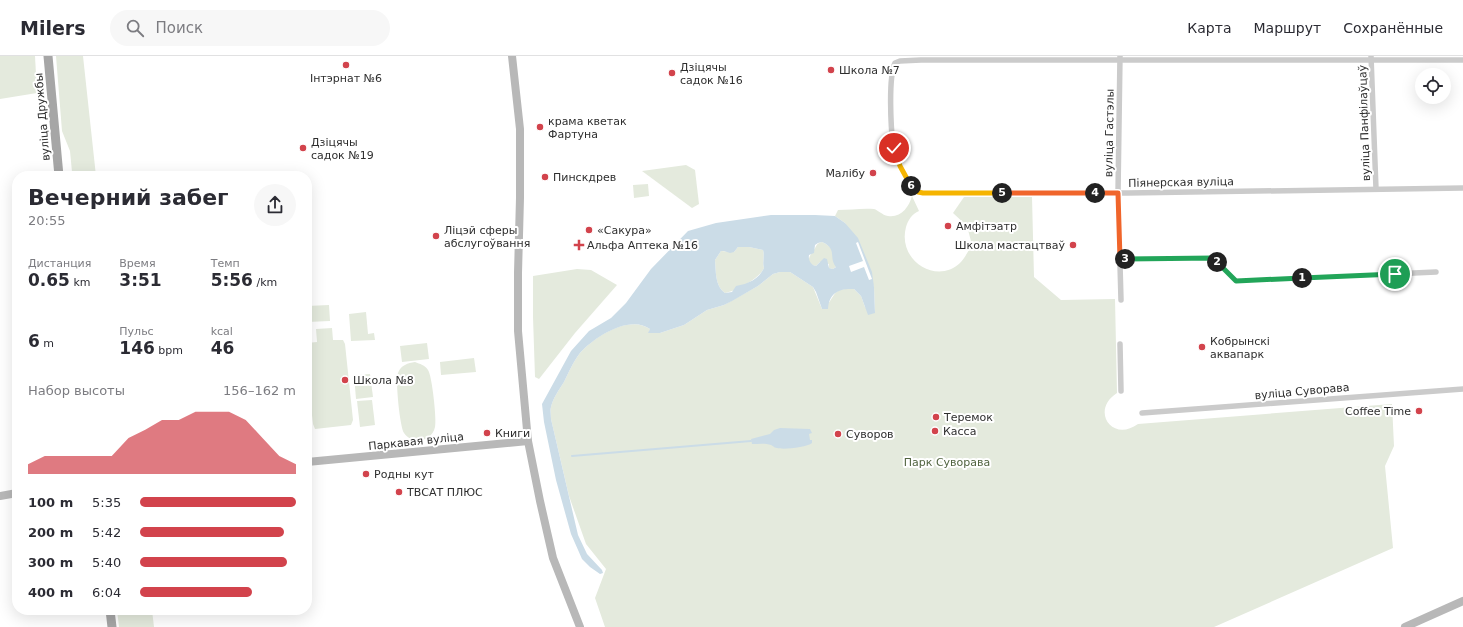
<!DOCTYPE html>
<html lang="ru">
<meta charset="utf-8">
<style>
body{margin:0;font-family:"DejaVu Sans",sans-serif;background:#f7f7f7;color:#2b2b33;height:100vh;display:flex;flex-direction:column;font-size:15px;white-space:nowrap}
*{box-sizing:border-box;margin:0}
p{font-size:13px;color:#7c7c81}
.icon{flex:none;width:22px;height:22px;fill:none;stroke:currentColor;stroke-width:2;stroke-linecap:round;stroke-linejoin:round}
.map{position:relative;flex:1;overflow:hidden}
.drawer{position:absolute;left:12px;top:115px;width:300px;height:444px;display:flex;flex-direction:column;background:#fff;border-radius:16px;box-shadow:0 4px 16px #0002}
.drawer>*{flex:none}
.buttons{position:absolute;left:1415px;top:12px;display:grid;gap:8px}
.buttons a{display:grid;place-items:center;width:36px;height:36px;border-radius:50%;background:#fff;box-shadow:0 4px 16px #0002;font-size:20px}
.pin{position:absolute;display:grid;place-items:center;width:34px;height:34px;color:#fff;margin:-17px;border:2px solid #fff;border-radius:50%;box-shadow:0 1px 4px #0007}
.km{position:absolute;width:20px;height:20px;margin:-10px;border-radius:50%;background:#222;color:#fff;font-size:11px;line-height:20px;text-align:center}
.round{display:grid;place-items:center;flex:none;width:42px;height:42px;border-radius:21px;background:#f7f7f7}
.summary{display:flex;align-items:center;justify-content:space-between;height:68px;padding:0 16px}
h1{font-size:22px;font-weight:700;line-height:30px}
.stats{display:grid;grid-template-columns:repeat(3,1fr);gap:6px;height:68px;padding:4px 16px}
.stats div{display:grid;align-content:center}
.stats b{font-size:17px;font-weight:700}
.stats small{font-size:11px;font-weight:400}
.stats p{font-size:11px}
.chart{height:112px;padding:8px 16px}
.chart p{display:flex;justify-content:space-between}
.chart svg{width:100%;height:72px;margin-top:4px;fill:#d2434c;opacity:.7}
ul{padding:0 16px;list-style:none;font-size:13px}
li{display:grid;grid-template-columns:64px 48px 1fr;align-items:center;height:30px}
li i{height:10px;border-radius:5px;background:#d2434c}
header{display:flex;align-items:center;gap:24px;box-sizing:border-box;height:56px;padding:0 20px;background:#fff;border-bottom:1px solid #e1e1e2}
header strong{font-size:19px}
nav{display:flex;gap:22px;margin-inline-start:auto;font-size:14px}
.search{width:280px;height:36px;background:#f7f7f7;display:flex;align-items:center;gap:10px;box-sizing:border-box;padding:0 14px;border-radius:22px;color:#7c7c81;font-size:15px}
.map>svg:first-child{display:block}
.green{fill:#e4eadd}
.water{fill:#cbdce7;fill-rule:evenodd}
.pier{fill:#fff}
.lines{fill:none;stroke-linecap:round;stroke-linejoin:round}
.stream{stroke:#cbdce7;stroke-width:2}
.street{stroke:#cbcbcb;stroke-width:5.5}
.secondary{stroke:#b8b8b8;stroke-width:8}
.primary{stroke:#a6a6a6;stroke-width:9}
.split-1-casing{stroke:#fff;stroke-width:8}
.split-2-casing{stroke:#fff;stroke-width:8}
.split-3-casing{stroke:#fff;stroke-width:8}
.split-4-casing{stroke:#fff;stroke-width:8}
.split-5-casing{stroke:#fff;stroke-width:8}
.split-6-casing{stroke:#fff;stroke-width:8}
.split-7-casing{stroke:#fff;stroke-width:8}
.split-1{stroke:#22a559;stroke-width:5}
.split-2{stroke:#22a559;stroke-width:5}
.split-3{stroke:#22a559;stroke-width:5}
.split-4{stroke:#f0652b;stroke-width:5}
.split-5{stroke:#f0652b;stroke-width:5}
.split-6{stroke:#f5b400;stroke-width:5}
.split-7{stroke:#f5b400;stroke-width:5}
.poi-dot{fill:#d2434c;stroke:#fff;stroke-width:1.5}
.labels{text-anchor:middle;stroke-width:4;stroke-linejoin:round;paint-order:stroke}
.poi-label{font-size:11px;fill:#2e2e2e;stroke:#fff;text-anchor:start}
.street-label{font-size:11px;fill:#2e2e2e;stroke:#fff}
.park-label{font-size:11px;fill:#516440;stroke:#fff}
</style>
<header>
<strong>Milers</strong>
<div class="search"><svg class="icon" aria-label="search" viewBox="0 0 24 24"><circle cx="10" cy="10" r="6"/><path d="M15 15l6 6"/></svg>Поиск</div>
<nav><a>Карта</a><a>Маршрут</a><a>Сохранённые</a></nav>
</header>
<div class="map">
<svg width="1463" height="571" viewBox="0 0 1463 571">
<rect width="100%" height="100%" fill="#fff"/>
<!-- green -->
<g class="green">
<polygon points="0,0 35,0 37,37 0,43"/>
<polygon points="56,0 83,0 96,120 71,120 72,116 70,95 62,75"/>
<polygon points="686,109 695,114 699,148 692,152 642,115"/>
<polygon points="648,128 649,140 634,142 633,129"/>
<path d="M 912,140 L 919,155 C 912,158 908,164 906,171 C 897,205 937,229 960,207 C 965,202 968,195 972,189 L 967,170 L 953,157 L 964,141 L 1032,141 L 1034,221 L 1061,244 L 1115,243 L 1117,337 C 1090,354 1112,387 1138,368 L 1392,348 L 1394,390 L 1385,410 L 1393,492 L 1214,571 L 605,571 L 595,542 L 606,513 L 586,488 L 569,440 L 551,363 C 551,359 550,354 551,351 C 553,342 559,334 564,326 C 569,316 573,306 580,297 C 594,281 629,258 650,273 L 649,277 L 660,277 L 684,269 L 707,254 L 724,249 L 758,230 L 773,218 L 780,216 L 790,216 L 813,231 L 822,253 C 837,243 829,231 854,233 L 861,240 L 865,251 L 875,257 L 874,231 L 845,167 L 835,160 L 838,154 C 850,154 862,152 874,153 C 878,154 882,159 888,160 C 901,162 909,151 912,140 Z"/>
<path d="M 822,186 C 829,189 836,195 833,203 L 837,210 L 833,213 L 829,212 L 829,208 L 820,206 L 816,210 C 805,207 809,201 813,195 C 817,190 816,187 822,186 Z"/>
<path d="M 738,191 L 749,191 L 763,194 C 765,200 762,206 764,212 C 759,223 736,235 725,237 C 715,230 716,215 715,204 L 721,195 L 734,196 Z"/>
<polygon points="577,213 591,214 617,229 575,277 539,323 535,321 533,261 533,220"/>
<polygon points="329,249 330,265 307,266 307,250"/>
<polygon points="366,256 368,278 374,277 375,284 351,285 349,258"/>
<polygon points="332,272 333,284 343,284 345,288 353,364 351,369 315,373 313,368 307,314 307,287 317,286 316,273"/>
<polygon points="427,287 429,303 402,306 400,290"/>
<polygon points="474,302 476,316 441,319 440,306"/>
<path d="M 415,306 C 420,308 425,309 428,314 C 432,319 437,365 435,371 C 432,386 412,389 404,377 C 400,372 395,323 398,317 C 401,309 408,307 415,306 Z"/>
<polygon points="370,318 373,341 356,343 354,319"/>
<polygon points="372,344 375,369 360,371 357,345"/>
<polygon points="117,554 152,554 154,571 119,571"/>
</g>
<!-- water -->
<g class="water">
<path d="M 771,159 L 815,159 L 835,160 L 845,167 L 858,182 L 872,216 L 874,231 L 875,257 L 868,259 L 861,240 L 854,233 C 839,232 829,237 828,253 L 822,253 L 816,236 L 813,231 L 790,216 L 780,216 L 773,218 L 758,230 L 732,245 L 724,249 L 707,254 L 684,269 L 660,277 L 648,277 L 650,273 C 630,258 594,281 580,297 C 573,306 569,316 564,326 C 559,334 553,342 551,351 C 550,354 551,359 551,363 L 578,479 L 587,498 L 602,514 L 603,517 L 600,518 L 590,511 L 582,503 L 571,478 L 556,424 L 544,366 L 542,348 L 571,295 L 589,275 L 611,262 L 626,247 L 651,213 L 688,175 L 716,167 ZM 822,186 C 838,193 828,201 836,211 L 833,213 L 829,212 L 827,203 L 824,202 L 816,210 C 811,209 808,204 809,199 L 814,197 L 815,189 L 818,187 ZM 738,191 L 749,191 L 763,194 C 765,200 762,206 764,212 C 759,223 748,228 736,230 L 732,236 L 725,237 C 715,230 716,215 715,204 L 721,195 L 724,195 L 730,197 L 734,196 Z"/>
<path d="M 780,372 L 810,373 L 812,377 L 809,378 L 810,384 L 812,384 L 812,387 C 807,391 784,394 777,392 C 773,391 775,391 771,389 C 766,387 758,388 752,388 L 751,383 L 770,378 L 774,374 Z"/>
</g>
<!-- pier -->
<polygon class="pier" points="858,186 861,194 872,223 869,224 864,211 851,216 849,210 863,205 856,187"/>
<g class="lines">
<!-- stream -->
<polyline class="stream" points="572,400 751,385"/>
<!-- street -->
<g class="street">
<polyline points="1120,0 1118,137 1121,244"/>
<polyline points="1371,0 1376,133"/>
<path d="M 1463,4 L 921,4 L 900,5 L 895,7 C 888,22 891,72 893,90 C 895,104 909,134 923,137 L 1128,137 L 1463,132"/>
<polyline points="1120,203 1214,203 1236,225 1436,216"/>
<polyline points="1120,288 1121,335"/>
<polyline points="1142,357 1463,333"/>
</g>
<!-- secondary -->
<g class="secondary">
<polyline points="512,0 520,73 520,142 518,217 518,275 528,385 540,445 553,502 580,571"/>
<polyline points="307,406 528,385"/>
<polyline points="0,440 17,437"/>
<polyline points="1405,571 1463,545"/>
</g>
<!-- primary -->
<g class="primary">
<polyline points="48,0 59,120"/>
<polyline points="110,554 112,571"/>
</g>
</g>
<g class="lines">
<defs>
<polyline id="split-1" points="1302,222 1395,218"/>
<polyline id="split-2" points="1217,206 1236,225 1302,222"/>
<polyline id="split-3" points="1125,203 1214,202 1217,206"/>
<polyline id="split-4" points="1095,137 1118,137 1120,203 1125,203"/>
<polyline id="split-5" points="1002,137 1095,137"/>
<polyline id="split-6" points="911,130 918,136 923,137 1002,137"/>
<polyline id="split-7" points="894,92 900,110 911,130"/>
</defs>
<!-- split-1 casing -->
<use href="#split-1" class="split-1-casing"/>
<!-- split-2 casing -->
<use href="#split-2" class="split-2-casing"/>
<!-- split-3 casing -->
<use href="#split-3" class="split-3-casing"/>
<!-- split-4 casing -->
<use href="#split-4" class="split-4-casing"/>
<!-- split-5 casing -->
<use href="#split-5" class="split-5-casing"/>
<!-- split-6 casing -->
<use href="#split-6" class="split-6-casing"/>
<!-- split-7 casing -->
<use href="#split-7" class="split-7-casing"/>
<!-- split-1 -->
<use href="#split-1" class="split-1"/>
<!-- split-2 -->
<use href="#split-2" class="split-2"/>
<!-- split-3 -->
<use href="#split-3" class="split-3"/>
<!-- split-4 -->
<use href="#split-4" class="split-4"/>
<!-- split-5 -->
<use href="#split-5" class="split-5"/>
<!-- split-6 -->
<use href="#split-6" class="split-6"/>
<!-- split-7 -->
<use href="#split-7" class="split-7"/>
</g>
<!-- markers -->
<g class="poi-dot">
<circle cx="346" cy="9" r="4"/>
<circle cx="831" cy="14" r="4"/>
<circle cx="672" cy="17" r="4"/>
<circle cx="540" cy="71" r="4"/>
<circle cx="303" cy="92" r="4"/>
<circle cx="873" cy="117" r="4"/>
<circle cx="545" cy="121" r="4"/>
<circle cx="948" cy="170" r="4"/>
<circle cx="589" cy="174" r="4"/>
<circle cx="436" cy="180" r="4"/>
<path d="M577 183h4v4h4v4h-4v4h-4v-4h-4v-4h4z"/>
<circle cx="1073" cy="189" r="4"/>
<circle cx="1202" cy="291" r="4"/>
<circle cx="345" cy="324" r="4"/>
<circle cx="1419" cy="355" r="4"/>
<circle cx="936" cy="361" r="4"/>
<circle cx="935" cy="375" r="4"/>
<circle cx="487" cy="377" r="4"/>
<circle cx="838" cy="378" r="4"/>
<circle cx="366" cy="418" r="4"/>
<circle cx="399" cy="436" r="4"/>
</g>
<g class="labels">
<!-- poi labels -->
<g class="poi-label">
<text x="680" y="15">Дзіцячы<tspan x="680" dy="13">садок №16</tspan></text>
<text x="839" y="18">Школа №7</text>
<text x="346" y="26" text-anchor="middle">Інтэрнат №6</text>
<text x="548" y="69">крама кветак<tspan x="548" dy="13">Фартуна</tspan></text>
<text x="311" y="90">Дзіцячы<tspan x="311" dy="13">садок №19</tspan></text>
<text x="865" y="121" text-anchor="end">Малібу</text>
<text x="553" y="125">Пинскдрев</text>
<text x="956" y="174">Амфітэатр</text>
<text x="444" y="178">Ліцэй сферы<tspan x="444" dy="13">абслугоўвання</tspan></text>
<text x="597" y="178">«Сакура»</text>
<text x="587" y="193">Альфа Аптека №16</text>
<text x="1065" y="193" text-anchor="end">Школа мастацтваў</text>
<text x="1210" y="289">Кобрынскі<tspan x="1210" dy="13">аквапарк</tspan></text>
<text x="353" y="328">Школа №8</text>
<text x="1411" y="359" text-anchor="end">Coffee Time</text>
<text x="944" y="365">Теремок</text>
<text x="943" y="379">Касса</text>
<text x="495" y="381">Книги</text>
<text x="846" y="382">Суворов</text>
<text x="374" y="422">Родны кут</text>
<text x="407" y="440">ТВСАТ ПЛЮС</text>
</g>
<!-- street labels -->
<g class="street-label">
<text transform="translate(42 61) rotate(-95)" y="4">вуліца Дружбы</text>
<text transform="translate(1364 67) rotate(-92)" y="4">вуліца Панфілаўцаў</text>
<text transform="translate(1109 77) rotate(-89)" y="4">вуліца Гастэлы</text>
<text transform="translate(1181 126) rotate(-1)" y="4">Піянерская вуліца</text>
<text transform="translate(1302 335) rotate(-5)" y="4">вуліца Суворава</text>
<text transform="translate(416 385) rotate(-6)" y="4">Паркавая вуліца</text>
</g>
<!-- park labels -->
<g class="park-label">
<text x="947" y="410">Парк Суворава</text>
</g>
</g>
</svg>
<div class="buttons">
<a><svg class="icon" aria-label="locate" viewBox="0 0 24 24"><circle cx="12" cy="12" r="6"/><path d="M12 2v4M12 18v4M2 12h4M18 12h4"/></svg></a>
</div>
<div class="pin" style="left:1395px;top:218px;background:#1e9e55"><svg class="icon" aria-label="arrive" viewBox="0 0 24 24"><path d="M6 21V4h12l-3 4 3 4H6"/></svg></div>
<div class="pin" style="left:894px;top:92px;background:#d93025"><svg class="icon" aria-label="check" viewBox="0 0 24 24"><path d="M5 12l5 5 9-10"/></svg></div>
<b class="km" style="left:1302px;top:222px">1</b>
<b class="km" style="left:1217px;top:206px">2</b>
<b class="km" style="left:1125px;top:203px">3</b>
<b class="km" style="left:1095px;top:137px">4</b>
<b class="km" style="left:1002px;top:137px">5</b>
<b class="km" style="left:911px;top:130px">6</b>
<section class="drawer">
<div class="summary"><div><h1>Вечерний забег</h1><p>20:55</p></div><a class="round"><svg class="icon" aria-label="share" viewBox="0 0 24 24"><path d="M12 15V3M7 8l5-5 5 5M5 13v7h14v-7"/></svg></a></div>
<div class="stats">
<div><p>Дистанция</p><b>0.65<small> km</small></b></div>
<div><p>Время</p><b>3:51</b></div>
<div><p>Темп</p><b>5:56<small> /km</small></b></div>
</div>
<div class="stats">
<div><b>6<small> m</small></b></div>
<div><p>Пульс</p><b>146<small> bpm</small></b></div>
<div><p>kcal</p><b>46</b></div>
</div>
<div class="chart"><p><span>Набор высоты</span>156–162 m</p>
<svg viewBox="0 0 160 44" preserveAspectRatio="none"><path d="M0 44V38L10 33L20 33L30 33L40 33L50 33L60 22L70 17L80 11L90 11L100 6L110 6L120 6L130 11L140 22L150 33L160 38V44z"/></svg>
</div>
<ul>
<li><b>100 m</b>5:35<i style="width:100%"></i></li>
<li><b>200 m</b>5:42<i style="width:92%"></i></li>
<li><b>300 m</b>5:40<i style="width:94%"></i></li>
<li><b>400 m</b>6:04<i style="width:72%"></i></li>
</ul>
</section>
</div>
